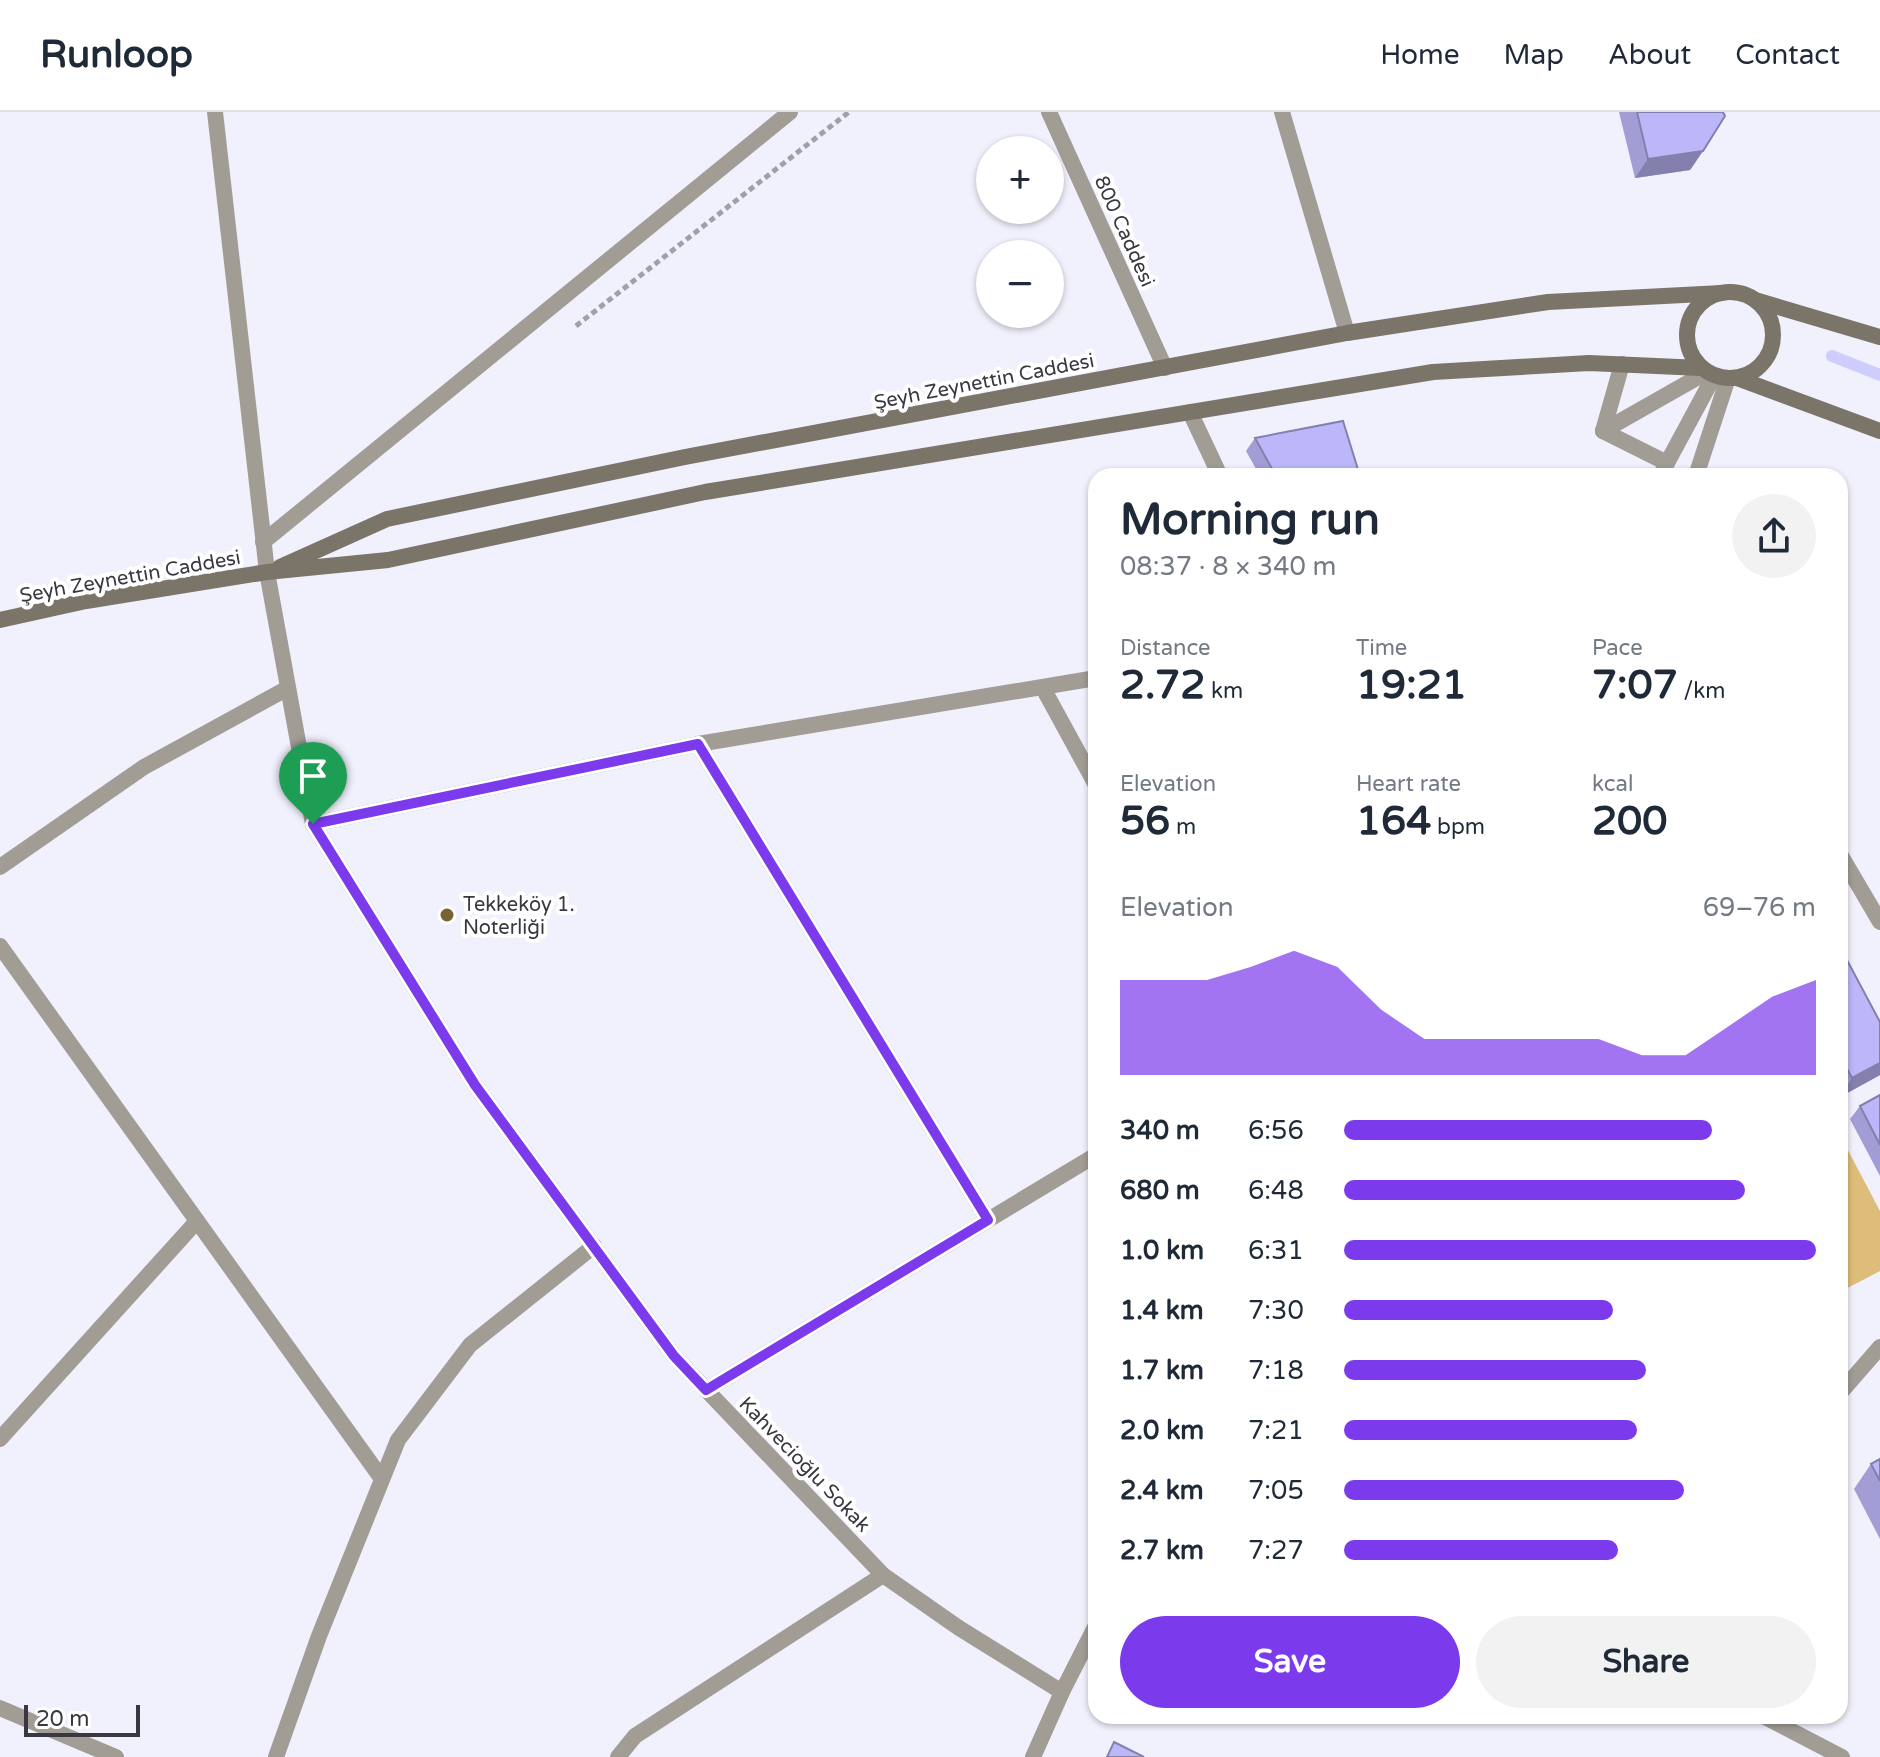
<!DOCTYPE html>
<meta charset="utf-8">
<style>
body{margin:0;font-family:"Varela Round",sans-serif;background:#f2f2f3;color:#1f2937;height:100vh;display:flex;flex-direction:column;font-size:30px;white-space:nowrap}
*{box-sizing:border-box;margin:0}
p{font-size:26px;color:#747a83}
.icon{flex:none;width:44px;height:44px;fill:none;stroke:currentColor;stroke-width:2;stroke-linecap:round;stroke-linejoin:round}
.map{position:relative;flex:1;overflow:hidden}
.side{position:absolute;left:1088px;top:356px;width:760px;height:1256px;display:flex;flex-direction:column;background:#fff;border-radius:24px;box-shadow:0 2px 6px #0004}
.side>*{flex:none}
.tools{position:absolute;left:976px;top:24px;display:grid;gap:16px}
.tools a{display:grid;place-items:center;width:88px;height:88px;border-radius:50%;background:#fff;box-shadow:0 2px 6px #0004;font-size:40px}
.scale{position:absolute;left:24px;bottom:20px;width:116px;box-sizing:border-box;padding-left:8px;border:4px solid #393840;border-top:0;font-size:22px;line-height:28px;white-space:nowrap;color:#393840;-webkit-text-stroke:6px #fff;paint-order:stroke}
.pin{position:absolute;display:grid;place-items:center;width:68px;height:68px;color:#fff;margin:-82px -34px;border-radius:50% 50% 50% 0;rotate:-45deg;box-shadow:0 0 8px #0007}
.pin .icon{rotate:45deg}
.round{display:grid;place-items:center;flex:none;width:84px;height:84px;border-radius:42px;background:#f2f2f3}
.headline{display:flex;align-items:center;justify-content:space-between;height:136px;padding:0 32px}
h1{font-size:44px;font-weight:800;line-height:60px}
.metrics{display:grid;grid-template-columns:repeat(3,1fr);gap:12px;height:136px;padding:8px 32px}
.metrics div{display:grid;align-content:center}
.metrics b{font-size:40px;font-weight:800}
.metrics small{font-size:22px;font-weight:400}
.metrics p{font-size:22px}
.chart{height:224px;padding:16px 32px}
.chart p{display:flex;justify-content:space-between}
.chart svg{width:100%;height:144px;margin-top:8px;fill:#7c3aed;opacity:.7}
.primary-button{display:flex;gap:16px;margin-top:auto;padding:16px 32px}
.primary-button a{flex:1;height:92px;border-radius:48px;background:#7c3aed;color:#fff;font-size:32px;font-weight:800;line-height:92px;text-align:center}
.primary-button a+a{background:#f2f2f3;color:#1f2937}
ul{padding:0 32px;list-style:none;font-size:26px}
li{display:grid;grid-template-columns:128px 96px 1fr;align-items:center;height:60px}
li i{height:20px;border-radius:10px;background:#7c3aed}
header{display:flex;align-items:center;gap:48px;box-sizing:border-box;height:112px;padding:0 40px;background:#fff;border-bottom:2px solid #e0e1e3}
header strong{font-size:38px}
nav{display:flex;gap:44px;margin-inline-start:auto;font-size:28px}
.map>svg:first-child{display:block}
.green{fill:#debd7a}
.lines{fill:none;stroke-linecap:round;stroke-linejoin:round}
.stream{stroke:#cfccfe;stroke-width:12}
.path{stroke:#a0a0aa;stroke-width:5;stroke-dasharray:6 4;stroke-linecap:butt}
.service{stroke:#a19d95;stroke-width:16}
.minor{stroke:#a19d95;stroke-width:16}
.secondary{stroke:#7a7469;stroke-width:16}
.wall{fill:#a29dd5}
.shaded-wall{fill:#8480ae}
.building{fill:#bcb7f8;stroke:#8480ae;stroke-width:2}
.route-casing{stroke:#fff;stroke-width:16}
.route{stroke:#7c3aed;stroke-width:10}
.poi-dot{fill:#796232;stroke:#fff;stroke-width:3}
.labels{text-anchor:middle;stroke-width:8;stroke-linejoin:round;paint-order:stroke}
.street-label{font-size:20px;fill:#393840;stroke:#fff}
.poi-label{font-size:20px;fill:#393840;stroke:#fff;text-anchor:start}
</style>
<header>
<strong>Runloop</strong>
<nav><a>Home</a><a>Map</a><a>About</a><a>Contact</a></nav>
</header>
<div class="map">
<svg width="1880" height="1645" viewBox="0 0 1880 1645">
<rect width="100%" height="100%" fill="#f1f1fd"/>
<!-- green -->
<polygon class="green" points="1840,1023 1880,1099 1880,1159 1840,1180"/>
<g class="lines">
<!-- stream -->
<polyline class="stream" points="1832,244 1880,263"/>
<!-- path -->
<polyline class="path" points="576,214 849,0"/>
<!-- service -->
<g class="service">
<polyline points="1603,319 1707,260"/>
<polyline points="1603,319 1667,351"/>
<polyline points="1603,319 1622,252"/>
</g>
<!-- minor -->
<g class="minor">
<polyline points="215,0 267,460 313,712 475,973 674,1244 883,1463 959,1516 1062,1580"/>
<polyline points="1049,0 1165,256"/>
<polyline points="1282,0 1347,221"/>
<polyline points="1190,300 1220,364"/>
<polyline points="1660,364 1714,264"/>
<polyline points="1696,364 1728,266"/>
<polyline points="263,430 790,0"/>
<polyline points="1043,576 1096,673"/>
<polyline points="698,632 988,1108"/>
<polyline points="313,712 698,632 1096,566"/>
<polyline points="1840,742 1880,810"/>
<polyline points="0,755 144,655 288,576"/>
<polyline points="0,834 382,1367"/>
<polyline points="706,1278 1096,1043"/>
<polyline points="1840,1281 1880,1235"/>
<polyline points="0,1327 197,1109"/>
<polyline points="0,1596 116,1645"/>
<polyline points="1763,1604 1842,1645"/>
<polyline points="276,1645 319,1524 398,1328 470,1233 594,1134"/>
<polyline points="618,1645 635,1624 883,1463"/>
<polyline points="1033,1645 1062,1580 1096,1513"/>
</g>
<!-- secondary -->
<g class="secondary">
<circle cx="1730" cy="223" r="43"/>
<polyline points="1755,188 1880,225"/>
<polyline points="1737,266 1880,319"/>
<polyline points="280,455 387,407 685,345 1347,221 1548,190 1722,181"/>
<polyline points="0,508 86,489 267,460 388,448 705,380 1433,260 1589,251 1701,256"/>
</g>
</g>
<!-- wall -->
<g class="wall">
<polygon points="1619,0 1723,0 1703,39 1690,58 1635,66"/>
<polygon points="1255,326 1360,364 1260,364 1246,339"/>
<polygon points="1840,835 1880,963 1840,985"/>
<polygon points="1880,983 1880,1064 1850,1007 1860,994"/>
<polygon points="1880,1347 1880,1427 1854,1377 1871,1352"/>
</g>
<!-- shaded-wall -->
<g class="shaded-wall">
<polygon points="1703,39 1690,58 1635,66 1648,47"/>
<polygon points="1880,951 1880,963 1840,985 1852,966"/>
</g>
<!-- building -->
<g class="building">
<polygon points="1637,0 1723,0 1725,4 1703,39 1648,47"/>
<polygon points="1343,309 1360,364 1276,364 1255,326"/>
<polygon points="1840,835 1880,910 1880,951 1852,966 1840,944"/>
<polygon points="1880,983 1880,1033 1860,994"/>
<polygon points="1880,1347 1880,1369 1871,1352"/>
<polygon points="1114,1630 1144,1645 1107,1645"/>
</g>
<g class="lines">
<defs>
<polygon id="route" points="698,632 988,1108 706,1278 674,1244 475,973 313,712"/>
</defs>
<!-- route casing -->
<use href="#route" class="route-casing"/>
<!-- route -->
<use href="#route" class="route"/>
</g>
<!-- markers -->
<circle class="poi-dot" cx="447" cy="803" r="8"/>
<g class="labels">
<!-- street labels -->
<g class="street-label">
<text transform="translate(1125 119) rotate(66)" y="7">800 Caddesi</text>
<text transform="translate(984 269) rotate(-11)" y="7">Şeyh Zeynettin Caddesi</text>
<text transform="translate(130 464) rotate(-10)" y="7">Şeyh Zeynettin Caddesi</text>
<text transform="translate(805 1352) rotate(46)" y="7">Kahvecioğlu Sokak</text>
</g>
<!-- poi labels -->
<g class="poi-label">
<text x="463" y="799">Tekkeköy 1.<tspan x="463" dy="23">Noterliği</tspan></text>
</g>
</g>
</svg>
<div class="tools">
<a>+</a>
<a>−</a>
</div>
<div class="scale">20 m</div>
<div class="pin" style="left:313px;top:712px;background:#1e9e55"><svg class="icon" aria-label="arrive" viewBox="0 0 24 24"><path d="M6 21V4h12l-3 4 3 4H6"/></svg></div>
<section class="side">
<div class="headline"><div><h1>Morning run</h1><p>08:37 · 8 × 340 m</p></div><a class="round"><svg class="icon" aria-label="share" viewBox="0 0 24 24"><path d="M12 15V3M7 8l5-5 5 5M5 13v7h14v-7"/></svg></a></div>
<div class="metrics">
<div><p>Distance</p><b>2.72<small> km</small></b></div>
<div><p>Time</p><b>19:21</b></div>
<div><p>Pace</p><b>7:07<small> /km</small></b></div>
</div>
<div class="metrics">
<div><p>Elevation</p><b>56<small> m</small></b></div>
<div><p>Heart rate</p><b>164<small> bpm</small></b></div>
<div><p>kcal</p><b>200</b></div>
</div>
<div class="chart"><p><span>Elevation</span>69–76 m</p>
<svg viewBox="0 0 160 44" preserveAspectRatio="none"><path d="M0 44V15L10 15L20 15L30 11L40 6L50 11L60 24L70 33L80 33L90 33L100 33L110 33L120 38L130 38L140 29L150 20L160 15V44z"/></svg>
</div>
<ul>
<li><b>340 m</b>6:56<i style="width:78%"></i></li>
<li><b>680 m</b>6:48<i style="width:85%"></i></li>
<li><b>1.0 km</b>6:31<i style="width:100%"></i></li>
<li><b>1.4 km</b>7:30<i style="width:57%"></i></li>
<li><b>1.7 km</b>7:18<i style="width:64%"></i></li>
<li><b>2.0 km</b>7:21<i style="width:62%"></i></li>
<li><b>2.4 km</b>7:05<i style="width:72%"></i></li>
<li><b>2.7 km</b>7:27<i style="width:58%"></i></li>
</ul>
<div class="primary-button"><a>Save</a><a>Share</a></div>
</section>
</div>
